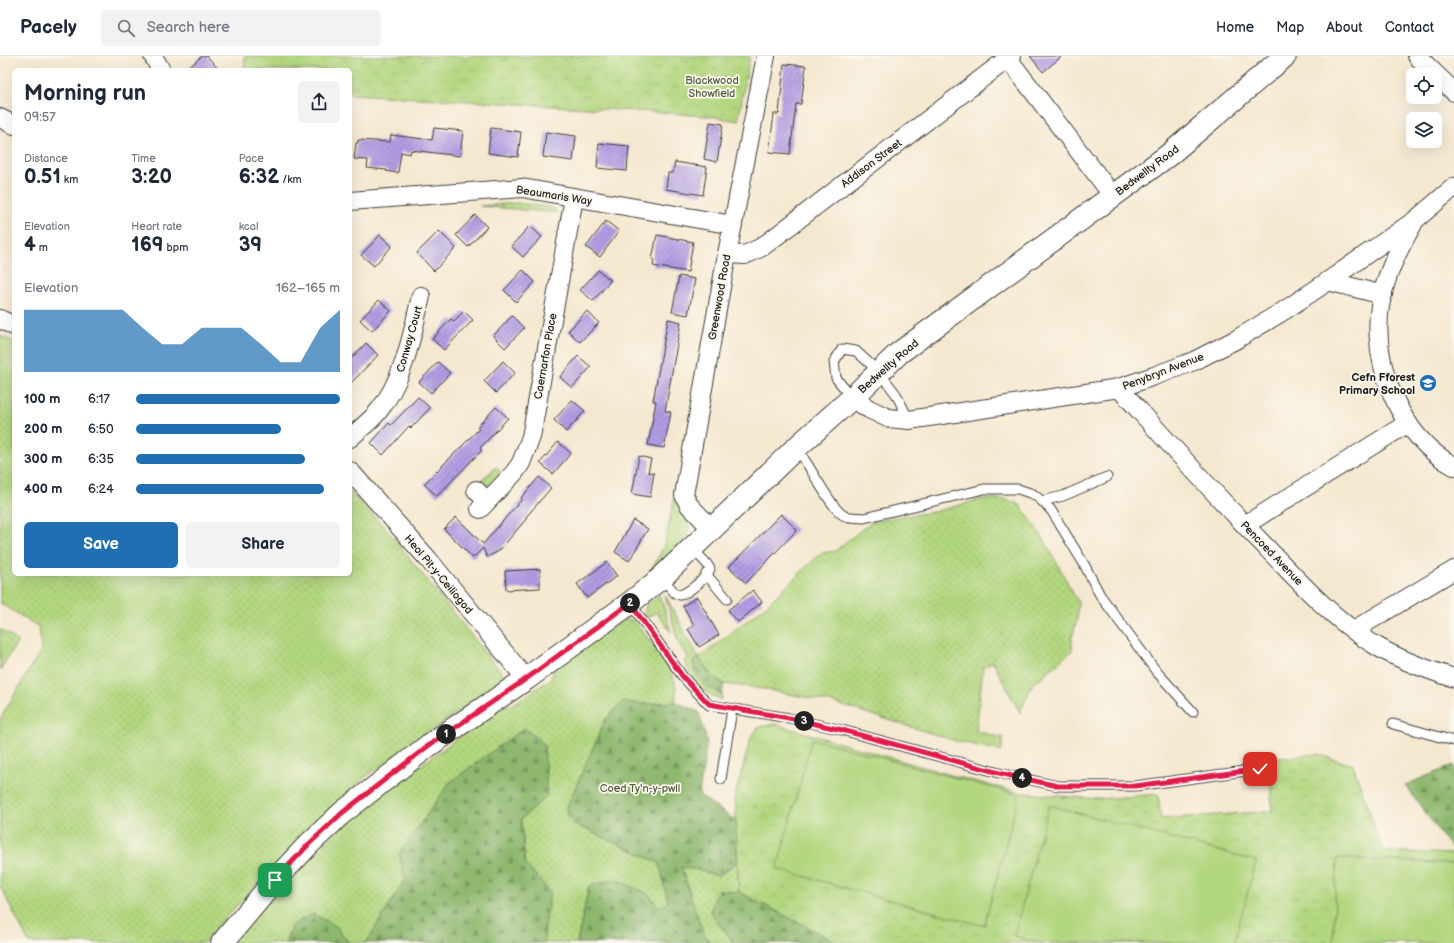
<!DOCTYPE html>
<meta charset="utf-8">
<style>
body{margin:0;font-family:"Balsamiq Sans",sans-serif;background:#f2f2f3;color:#1f2937;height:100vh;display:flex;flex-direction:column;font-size:15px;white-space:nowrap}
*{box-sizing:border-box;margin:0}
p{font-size:13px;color:#747a83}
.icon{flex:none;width:22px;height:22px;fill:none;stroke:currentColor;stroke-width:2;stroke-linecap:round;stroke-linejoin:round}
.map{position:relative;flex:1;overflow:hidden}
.panel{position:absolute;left:12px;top:12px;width:340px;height:508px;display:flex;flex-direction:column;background:#fff;border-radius:6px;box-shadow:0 4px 16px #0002}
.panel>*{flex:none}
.tools{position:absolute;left:1406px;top:12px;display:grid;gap:8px}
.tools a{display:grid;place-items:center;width:36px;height:36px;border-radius:6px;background:#fff;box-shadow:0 4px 16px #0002;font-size:20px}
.pin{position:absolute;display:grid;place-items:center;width:34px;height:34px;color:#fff;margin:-17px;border-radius:8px;box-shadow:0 2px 6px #0006}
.km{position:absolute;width:20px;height:20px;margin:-10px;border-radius:50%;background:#222;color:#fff;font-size:11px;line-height:20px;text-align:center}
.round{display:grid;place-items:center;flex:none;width:42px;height:42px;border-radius:6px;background:#f2f2f3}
.headline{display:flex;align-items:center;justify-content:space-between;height:68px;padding:0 12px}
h1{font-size:22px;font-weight:600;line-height:30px}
.metrics{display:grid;grid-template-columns:repeat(3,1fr);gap:6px;height:68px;padding:4px 12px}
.metrics div{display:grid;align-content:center}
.metrics b{font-size:20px;font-weight:600}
.metrics small{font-size:11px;font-weight:400}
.metrics p{font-size:11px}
.chart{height:112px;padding:8px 12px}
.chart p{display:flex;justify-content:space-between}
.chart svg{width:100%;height:72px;margin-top:4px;fill:#1f6fb2;opacity:.7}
.action{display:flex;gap:8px;margin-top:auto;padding:8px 12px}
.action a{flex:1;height:46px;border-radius:6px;background:#1f6fb2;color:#fff;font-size:16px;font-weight:600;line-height:46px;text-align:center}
.action a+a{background:#f2f2f3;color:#1f2937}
ul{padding:0 12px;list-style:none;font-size:13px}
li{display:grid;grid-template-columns:64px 48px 1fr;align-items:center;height:30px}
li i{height:10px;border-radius:5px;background:#1f6fb2}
header{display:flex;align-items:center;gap:24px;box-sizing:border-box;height:56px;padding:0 20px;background:#fff;border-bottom:1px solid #e0e1e3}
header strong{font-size:19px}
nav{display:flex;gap:22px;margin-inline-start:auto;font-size:14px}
.search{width:280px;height:36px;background:#f2f2f3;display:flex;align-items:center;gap:10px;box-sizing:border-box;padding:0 14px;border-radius:6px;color:#747a83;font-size:15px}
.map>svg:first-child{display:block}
.grass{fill:url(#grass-dots);stroke:#687a4e}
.forest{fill:url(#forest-firs);stroke:#556a45}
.park{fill:url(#park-crowns);stroke:#687a4e}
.pitch{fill:#b3d780;stroke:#687a4e}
.building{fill:url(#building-hatch)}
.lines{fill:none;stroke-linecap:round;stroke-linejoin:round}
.service-casing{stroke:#3d3b37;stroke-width:11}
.minor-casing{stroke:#3d3b37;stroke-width:20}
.tertiary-casing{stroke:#3d3b37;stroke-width:24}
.service{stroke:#fff;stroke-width:9}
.minor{stroke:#fff;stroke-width:18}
.tertiary{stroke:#fff;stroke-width:22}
.route-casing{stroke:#fff;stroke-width:8}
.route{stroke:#e11d48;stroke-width:5}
.labels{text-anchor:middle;stroke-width:3.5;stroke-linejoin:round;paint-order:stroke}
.park-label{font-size:11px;fill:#515d3f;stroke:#fbf7ec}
.street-label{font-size:11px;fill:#1c1c1c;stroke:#fbf7ec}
.poi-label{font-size:11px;font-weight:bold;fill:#1c1c1c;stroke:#fbf7ec;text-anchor:end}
</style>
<header>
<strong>Pacely</strong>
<div class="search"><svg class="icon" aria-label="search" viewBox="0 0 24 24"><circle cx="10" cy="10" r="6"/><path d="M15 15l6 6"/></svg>Search here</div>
<nav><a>Home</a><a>Map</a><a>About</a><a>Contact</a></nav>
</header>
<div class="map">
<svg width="1454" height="887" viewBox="0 0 1454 887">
<defs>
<pattern id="grass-dots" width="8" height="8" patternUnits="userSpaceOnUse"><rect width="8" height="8" fill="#b3d780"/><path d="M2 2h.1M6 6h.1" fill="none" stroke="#99b86e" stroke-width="1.8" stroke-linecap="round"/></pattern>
<pattern id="forest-firs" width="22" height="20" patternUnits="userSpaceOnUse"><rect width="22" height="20" fill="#8eb86e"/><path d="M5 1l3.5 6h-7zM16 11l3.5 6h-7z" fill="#73955a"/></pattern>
<pattern id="park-crowns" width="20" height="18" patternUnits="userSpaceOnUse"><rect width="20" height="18" fill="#b3d780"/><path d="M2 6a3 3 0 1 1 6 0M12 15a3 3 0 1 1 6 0" fill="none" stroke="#99b86e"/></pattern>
<pattern id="building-hatch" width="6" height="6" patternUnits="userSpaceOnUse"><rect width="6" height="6" fill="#b19de4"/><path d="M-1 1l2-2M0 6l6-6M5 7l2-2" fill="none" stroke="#8f7fb8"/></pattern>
</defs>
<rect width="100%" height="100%" fill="#fbf7ec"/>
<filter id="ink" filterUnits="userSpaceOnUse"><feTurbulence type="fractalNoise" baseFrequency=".025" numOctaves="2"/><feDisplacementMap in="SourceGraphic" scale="8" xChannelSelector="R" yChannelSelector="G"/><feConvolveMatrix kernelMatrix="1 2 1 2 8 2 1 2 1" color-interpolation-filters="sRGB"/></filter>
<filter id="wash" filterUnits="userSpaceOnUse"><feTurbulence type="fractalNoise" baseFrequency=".012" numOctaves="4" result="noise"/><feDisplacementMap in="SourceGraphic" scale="16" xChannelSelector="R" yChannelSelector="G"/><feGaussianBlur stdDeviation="0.9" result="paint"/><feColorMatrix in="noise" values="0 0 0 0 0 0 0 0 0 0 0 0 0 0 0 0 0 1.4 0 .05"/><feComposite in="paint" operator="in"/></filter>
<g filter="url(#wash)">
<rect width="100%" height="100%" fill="#f5e8d0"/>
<!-- grass -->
<g class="grass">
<polygon points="517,147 554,152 557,157 480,150"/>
<polygon points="0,280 14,286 14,518 350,518 350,436 386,473 504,620 487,636 364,722 224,863 204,887 29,887 0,830 0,663 41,594 39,571 0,547"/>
<path d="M 496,411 L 504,419 C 494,429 493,431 478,427 Z"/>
<polygon points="675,437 678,449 688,463 689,471 687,481 683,488 649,520 665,487"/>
<polygon points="982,443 1006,443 1020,449 1042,480 1078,546 1077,564 1072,581 1072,595 1032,629 1020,657 993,606 983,611 976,675 1003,682 1001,695 956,685 834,647 764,633 724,628 710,618 699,603 705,630 722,639 722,644 700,633 694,625 684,605 688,601 677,585 676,578 665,539 699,602 768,548 821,497 835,495 870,467 896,461 934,456"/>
<polygon points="659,539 664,551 671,576 656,556 648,562 645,556 646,549"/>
<path d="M 623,564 L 631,564 L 637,568 C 650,585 667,603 674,624 C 677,631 676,639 676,646 L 646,648 L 622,646 L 572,767 L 659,807 L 669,846 L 659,851 L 647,837 L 589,830 L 577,887 L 545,887 L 544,877 L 550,836 L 525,808 L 521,763 L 547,740 L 405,824 L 366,887 L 349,887 L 336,870 L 292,869 L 285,887 L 232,887 L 251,864 L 339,772 L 374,744 L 501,650 L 513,648 L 551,623 L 555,612 Z"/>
<polygon points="0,573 18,585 0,614"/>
<polygon points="737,806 739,836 718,834 710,856 734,887 710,887 702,874 681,811 698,814 718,820"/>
</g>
<!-- forest -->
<g class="forest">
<polygon points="699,602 710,618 724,628 722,639 705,630 694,615 693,605"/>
<polygon points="623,646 646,648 676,646 699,656 707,686 699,739 736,765 737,806 718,820 698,814 681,811 702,874 710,887 577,887 589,830 615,823 647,837 659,851 668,846 659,807 572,767 566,753 605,664"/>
<polygon points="524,672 544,688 547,740 521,763 525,808 550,835 544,877 545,887 366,887 405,824 399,798 450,726"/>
<polygon points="1454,709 1454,796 1405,729"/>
<polygon points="718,834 739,836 839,887 734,887 710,856"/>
<polygon points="313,858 336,870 349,887 285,887 292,869"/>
</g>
<!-- park -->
<g class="park">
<polygon points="245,0 750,0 738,65 716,61 655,56 350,38 350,14 244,14"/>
<polygon points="774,668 951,719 1021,737 1099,743 1158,738 1161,763 1272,755 1269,703 1317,698 1353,709 1383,795 1454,798 1454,887 839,887 739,836 735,740 751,681 759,671"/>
</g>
<!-- pitch -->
<g class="pitch">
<polygon points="812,683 1019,739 984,870 777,813"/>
<polygon points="1049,749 1256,805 1234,887 1041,887 1014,880"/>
<polygon points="1337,802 1454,808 1454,887 1333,887"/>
</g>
<g id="blocks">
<!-- building -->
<g class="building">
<polygon points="202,0 207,0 219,14 186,14"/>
<polygon points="1030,0 1062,0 1043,16"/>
<polygon points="784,8 806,10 801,48 796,48 790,98 769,96 774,58 779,58"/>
<polygon points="710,66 723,68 717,106 704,103"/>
<polygon points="434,72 463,75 460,100 411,94 410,98 401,96 398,117 386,115 387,114 367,112 368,104 354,103 356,87 358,87 358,84 390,86 391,79 432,84"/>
<polygon points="491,72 521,76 518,101 488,97"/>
<polygon points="546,76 576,80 573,105 543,101"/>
<polygon points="599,87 629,90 627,115 597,112"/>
<polygon points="675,106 707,111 703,139 666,133 668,117 673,117"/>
<polygon points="475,159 487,171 468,191 456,179"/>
<polygon points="606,165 619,175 600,201 586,191"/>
<polygon points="530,170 542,181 523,201 511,190"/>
<polygon points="439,175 456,192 434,215 417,197"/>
<polygon points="380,179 392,190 374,210 361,199"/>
<polygon points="657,179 693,186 688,216 653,210 654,203 652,203"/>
<polygon points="523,214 535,226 516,246 504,234"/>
<polygon points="598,214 611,224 593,245 580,234"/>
<polygon points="679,220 695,223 688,259 672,256"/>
<polygon points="379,244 391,255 372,275 360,264"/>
<polygon points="464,255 473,264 444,294 432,283 451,263 454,265"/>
<polygon points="587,255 599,267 580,286 568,275"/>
<polygon points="512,260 524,272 505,292 493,280"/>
<polygon points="668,263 681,266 665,355 671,356 664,392 648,389 656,345 653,345"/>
<polygon points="366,287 378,299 350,328 350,304"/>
<polygon points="578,300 591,311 572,332 560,321"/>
<polygon points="503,305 515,317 496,337 484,325"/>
<polygon points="438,306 450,317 431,337 419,326"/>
<polygon points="418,341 430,352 411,372 409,370 383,399 371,387 389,367 391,369"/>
<polygon points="572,344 585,355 566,376 554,364"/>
<polygon points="496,351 508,362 480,392 482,394 437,440 424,428 479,373 477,371"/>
<polygon points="558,386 571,397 553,418 540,407"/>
<polygon points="639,400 651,403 648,416 654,417 650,441 632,438"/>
<polygon points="539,421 551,432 526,461 527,462 499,495 487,501 483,492 473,502 444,473 456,461 483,488 522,443 521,442"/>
<polygon points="781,458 797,474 746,527 729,511"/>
<polygon points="633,464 648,473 629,505 615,496"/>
<polygon points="607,506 617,520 587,542 577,528"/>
<polygon points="540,513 540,532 506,534 505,515"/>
<polygon points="753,534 762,546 738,566 728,554"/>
<polygon points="697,541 719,579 699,591 688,573 694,569 683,550"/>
</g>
</g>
</g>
<g filter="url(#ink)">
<use href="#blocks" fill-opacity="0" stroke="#3d3b37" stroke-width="1"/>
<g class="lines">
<defs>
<g id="service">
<polyline points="852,342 836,322 834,306 842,293 856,295 879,316 896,338 909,364"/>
<path d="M 796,392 C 809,406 832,456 845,460 C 851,462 858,461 864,462 L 984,433 L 1018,433 L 1033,438 L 1042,445 L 1063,440 L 1107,421"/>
<polyline points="1042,445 1051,454 1084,508 1100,539 1156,615 1193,656"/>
<polyline points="706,518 727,543"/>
<path d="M 662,522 L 675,537 L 680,539 C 689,536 707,522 710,513 L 707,508 L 693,493"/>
<polyline points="630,547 683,621 709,649 789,662 842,674 1003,718 1058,730 1135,730 1260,713"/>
<polyline points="1393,668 1454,685"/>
<polyline points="721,723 732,653"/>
</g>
<g id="minor">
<polyline points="153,0 161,14"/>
<polyline points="1006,0 1113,140"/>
<polyline points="1417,0 1454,36"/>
<polyline points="0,62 14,69"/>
<polyline points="350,145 522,132 733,169"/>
<path d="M 1413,168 C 1398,194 1385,220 1380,250 C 1371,308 1400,381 1454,410"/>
<polyline points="727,198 745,199 762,191 1011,0"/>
<polyline points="1328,225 1383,239"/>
<polyline points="0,263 14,270"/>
<path d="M 1119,332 C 1167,385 1215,439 1265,490 C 1298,525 1337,567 1378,591 C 1402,605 1428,614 1454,622"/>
<polyline points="852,342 869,353 888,362 909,364 1119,332 1154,320 1194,305 1237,283 1285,254 1318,232 1414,165 1454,131"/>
<path d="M 350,382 C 359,374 369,366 377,357 C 404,325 412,279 421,240"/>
<polyline points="350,415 428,503 526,623"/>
<polyline points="476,434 487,445"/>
<polyline points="480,453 514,417 521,407 531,381 574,142"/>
<polyline points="1245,469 1408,367"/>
<polyline points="712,473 689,449 684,439 727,198 766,0"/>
<polyline points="1354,574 1454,514"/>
</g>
<polyline id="tertiary" points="222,887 275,824 309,788 342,757 428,690 526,623 630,547 661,522 796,392 852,342 899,297 1170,98 1285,0"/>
</defs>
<!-- service casing -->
<use href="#service" class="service-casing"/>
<!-- minor casing -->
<use href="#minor" class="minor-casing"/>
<!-- tertiary casing -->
<use href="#tertiary" class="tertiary-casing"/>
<!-- service -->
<use href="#service" class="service"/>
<!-- minor -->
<use href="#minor" class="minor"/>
<!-- tertiary -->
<use href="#tertiary" class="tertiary"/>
</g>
</g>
<g class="lines" filter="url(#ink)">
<defs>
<polyline id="route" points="275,824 309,788 342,757 428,690 526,623 630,547 683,621 709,648 789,662 842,674 1003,718 1058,730 1135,730 1260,713"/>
</defs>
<!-- route casing -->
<use href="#route" class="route-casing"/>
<!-- route -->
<use href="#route" class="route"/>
</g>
<!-- icons -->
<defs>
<symbol id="school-disc" viewBox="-11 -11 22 22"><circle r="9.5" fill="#1f6fb2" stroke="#fbf7ec"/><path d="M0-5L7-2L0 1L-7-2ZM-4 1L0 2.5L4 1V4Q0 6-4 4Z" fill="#fff"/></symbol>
</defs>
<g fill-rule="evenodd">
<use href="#school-disc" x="1418" y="317" width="20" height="20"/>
</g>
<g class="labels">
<!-- park labels -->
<g class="park-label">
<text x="712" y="28">Blackwood<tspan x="712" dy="13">Showfield</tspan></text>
<text x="640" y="736">Coed Ty'n-y-pwll</text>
</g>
<!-- street labels -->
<g class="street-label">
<text transform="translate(871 107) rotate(-37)" y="4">Addison Street</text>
<text transform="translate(1147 114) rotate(-37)" y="4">Bedwellty Road</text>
<text transform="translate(554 139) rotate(9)" y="4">Beaumaris Way</text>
<text transform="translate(719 241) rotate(-80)" y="4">Greenwood Road</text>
<text transform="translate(409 283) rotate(-74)" y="4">Conway Court</text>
<text transform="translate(545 300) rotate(-80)" y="4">Caernarfon Place</text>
<text transform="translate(888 310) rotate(-41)" y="4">Bedwellty Road</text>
<text transform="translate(1163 315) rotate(-21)" y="4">Penybryn Avenue</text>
<text transform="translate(1272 497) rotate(46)" y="4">Pencoed Avenue</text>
<text transform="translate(439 518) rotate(50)" y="4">Heol Pit-y-Ceiliogod</text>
</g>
<!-- poi labels -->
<g class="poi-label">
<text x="1415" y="325">Cefn Fforest<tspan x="1415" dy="13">Primary School</tspan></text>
</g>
</g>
</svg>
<div class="tools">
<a><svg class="icon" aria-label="locate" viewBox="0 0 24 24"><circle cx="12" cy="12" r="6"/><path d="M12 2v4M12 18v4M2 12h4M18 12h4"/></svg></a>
<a><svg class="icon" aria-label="layers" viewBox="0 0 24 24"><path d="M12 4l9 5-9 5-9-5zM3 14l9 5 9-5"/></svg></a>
</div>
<div class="pin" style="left:275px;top:824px;background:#1e9e55"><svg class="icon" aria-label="arrive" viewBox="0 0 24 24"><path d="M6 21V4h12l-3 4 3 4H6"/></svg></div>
<div class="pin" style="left:1260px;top:713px;background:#d93025"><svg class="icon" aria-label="check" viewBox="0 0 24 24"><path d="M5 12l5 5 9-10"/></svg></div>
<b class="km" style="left:446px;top:678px">1</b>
<b class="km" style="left:630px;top:547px">2</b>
<b class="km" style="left:804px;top:665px">3</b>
<b class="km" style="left:1022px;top:722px">4</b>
<section class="panel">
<div class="headline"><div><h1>Morning run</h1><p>09:57</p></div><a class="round"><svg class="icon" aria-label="share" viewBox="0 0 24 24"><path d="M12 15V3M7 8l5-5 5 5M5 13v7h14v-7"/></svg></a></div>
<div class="metrics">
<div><p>Distance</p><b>0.51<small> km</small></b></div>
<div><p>Time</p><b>3:20</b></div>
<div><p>Pace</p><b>6:32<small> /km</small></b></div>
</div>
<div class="metrics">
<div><p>Elevation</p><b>4<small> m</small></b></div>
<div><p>Heart rate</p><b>169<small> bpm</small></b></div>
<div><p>kcal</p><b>39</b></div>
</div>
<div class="chart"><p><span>Elevation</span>162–165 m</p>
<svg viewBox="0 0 160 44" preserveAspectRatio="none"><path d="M0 44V6L10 6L20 6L30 6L40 6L50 6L60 17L70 27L80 27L90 17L100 17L110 17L120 27L130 38L140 38L150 17L160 6V44z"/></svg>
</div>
<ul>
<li><b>100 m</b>6:17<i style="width:100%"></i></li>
<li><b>200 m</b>6:50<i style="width:71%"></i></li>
<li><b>300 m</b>6:35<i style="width:83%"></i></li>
<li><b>400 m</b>6:24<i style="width:92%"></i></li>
</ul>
<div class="action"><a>Save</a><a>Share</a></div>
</section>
</div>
